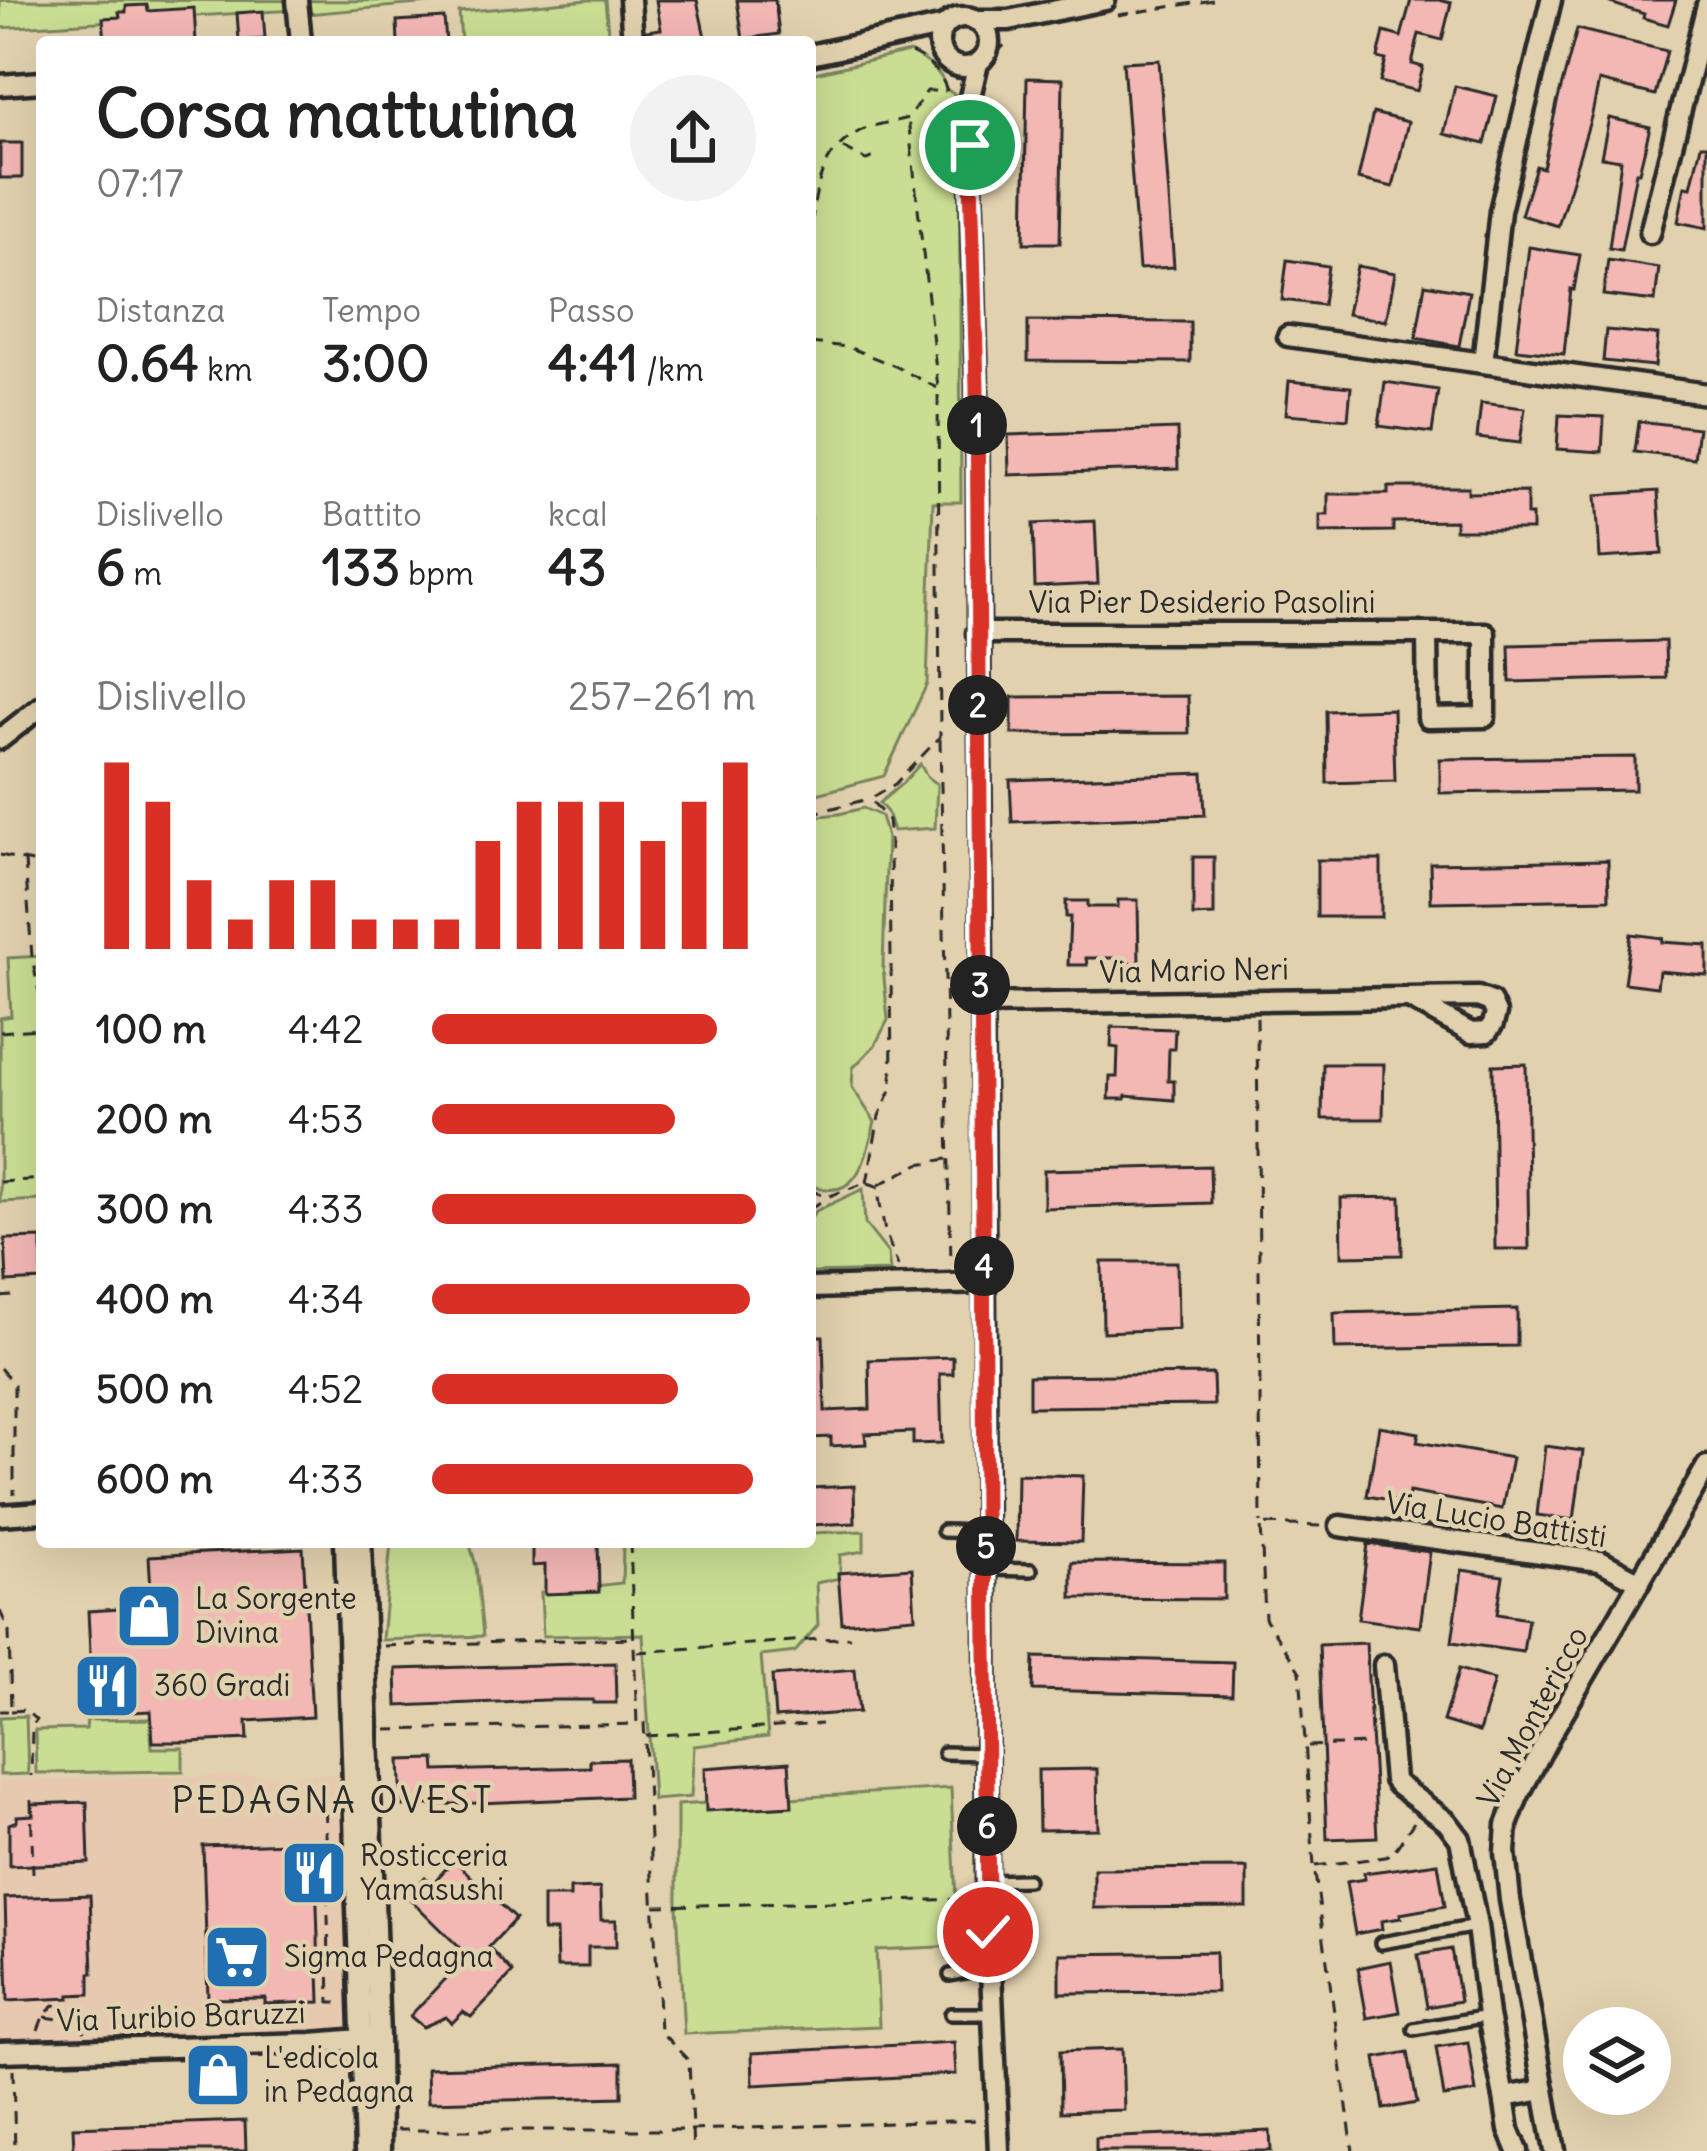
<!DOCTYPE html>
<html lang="it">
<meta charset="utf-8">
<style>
body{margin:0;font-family:Delius,sans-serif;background:#f2f2f2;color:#222;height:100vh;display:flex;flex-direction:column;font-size:45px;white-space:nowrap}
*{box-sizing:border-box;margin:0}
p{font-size:39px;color:#767676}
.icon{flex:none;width:66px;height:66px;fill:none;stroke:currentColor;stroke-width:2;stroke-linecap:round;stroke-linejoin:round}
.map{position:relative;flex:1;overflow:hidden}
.side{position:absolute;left:36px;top:36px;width:780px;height:1512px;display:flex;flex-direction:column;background:#fff;border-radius:12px;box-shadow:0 12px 48px #0002}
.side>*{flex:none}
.tools{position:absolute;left:1563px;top:2007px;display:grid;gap:24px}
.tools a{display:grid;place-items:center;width:108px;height:108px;border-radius:50%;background:#fff;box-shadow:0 12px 48px #0002;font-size:60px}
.pin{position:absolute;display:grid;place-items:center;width:102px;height:102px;color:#fff;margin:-51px;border:6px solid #fff;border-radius:50%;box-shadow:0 3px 12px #0007}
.km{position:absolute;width:60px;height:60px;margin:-30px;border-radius:50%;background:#222;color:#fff;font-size:33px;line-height:60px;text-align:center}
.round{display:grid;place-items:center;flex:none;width:126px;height:126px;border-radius:63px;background:#f2f2f2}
.overview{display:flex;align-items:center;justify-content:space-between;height:204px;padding:0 60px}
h1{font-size:66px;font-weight:700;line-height:90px}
.stats{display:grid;grid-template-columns:repeat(3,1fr);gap:18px;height:204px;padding:12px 60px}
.stats div{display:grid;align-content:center}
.stats b{font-size:51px;font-weight:700}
.stats small{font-size:33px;font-weight:400}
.stats p{font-size:33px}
.chart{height:336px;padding:24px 60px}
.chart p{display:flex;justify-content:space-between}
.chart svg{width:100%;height:216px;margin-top:12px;stroke:#d93025;stroke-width:6}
ul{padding:0 60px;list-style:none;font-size:39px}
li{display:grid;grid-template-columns:192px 144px 1fr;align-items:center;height:90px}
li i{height:30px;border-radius:15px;background:#d93025}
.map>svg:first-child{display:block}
.built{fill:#e7c9b0}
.green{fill:#c9de93;stroke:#7a845f;stroke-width:3}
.building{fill:#f3b7b4;stroke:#2b2b2b;stroke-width:3}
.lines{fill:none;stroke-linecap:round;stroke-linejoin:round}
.service-casing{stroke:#2b2b2b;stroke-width:18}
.minor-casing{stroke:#2b2b2b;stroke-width:27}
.path{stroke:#2b2b2b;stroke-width:3;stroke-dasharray:12 9;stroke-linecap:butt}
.service{stroke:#e2d1ae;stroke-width:9}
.minor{stroke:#e2d1ae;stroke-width:18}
.route-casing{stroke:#fff;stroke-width:24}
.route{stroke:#d93025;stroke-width:15}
.labels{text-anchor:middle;stroke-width:9;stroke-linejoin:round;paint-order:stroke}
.street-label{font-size:30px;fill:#2b2b2b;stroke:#e2d1ae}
.poi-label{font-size:30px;fill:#2b2b2b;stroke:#e2d1ae;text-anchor:start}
.quarter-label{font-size:36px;letter-spacing:3px;fill:#2b2b2b;stroke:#e2d1ae}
</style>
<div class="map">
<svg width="1707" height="2151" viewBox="0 0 1707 2151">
<rect width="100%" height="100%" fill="#e2d1ae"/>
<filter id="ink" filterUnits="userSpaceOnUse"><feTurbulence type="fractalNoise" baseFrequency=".00833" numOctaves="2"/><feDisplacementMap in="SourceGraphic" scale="24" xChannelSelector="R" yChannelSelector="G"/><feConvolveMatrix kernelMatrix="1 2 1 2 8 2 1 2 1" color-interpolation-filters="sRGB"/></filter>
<g filter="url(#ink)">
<!-- built -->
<polygon class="built" points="354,1773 359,2040 0,2049 0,1781"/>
<!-- green -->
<g class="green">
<polygon points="0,0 452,1 296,15 295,10 0,28"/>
<polygon points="588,0 605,0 609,42 461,42 459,12"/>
<path d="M 909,52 C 926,60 941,70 946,89 L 959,97 L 961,502 L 933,502 L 927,684 L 884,776 L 810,796 L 810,74 Z"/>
<polygon points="920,764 928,778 937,784 935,828 893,831 887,812 879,803 903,783"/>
<path d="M 863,808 L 881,816 L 887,838 L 883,967 L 888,1020 L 875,1045 L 853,1068 L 852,1087 L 875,1122 C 866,1156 858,1205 810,1185 L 810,817 L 839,814 Z"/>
<polygon points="42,956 42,1200 0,1202 0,1018 11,1016 8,958"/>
<polygon points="863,1189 865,1224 888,1253 890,1271 812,1273 810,1268 810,1219 816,1211"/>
<polygon points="864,1531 864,1551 840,1555 840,1578 816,1583 818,1625 795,1652 761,1656 768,1737 694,1746 691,1797 653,1800 643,1634 543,1636 541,1592 622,1583 623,1546 635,1542 810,1542 810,1533"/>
<polygon points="391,1542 469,1542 476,1565 483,1636 382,1640"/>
<polygon points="26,1716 28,1774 0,1775 0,1717"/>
<polygon points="150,1719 152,1748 183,1748 183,1771 36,1773 35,1730 86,1729 87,1720"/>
<polygon points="951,1788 958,1946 876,1950 879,2026 684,2034 677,1906 677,1805"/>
</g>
<!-- building -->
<g class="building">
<polygon points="656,0 697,0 706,42 646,42 646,31 661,29"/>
<polygon points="737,0 775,0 779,34 743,39"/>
<polygon points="1411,0 1439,0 1451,3 1442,40 1419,34 1412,64 1423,67 1417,91 1380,82 1386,60 1378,58 1384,32 1401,37"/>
<polygon points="1610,0 1676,0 1668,25 1643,18 1644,14 1610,3"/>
<polygon points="147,5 148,11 194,8 196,42 105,42 103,18 120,17 119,12 126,12 126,6"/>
<polygon points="263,11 265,39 239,41 237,13"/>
<polygon points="444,18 446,42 398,42 397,21"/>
<polygon points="1577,29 1667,51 1655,95 1599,81 1592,114 1558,226 1521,215 1536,166 1543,168 1557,103"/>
<polygon points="1159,60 1174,267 1139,269 1123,62"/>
<polygon points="1027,78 1063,79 1060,243 1024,243"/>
<polygon points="1455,86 1497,96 1485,144 1444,134"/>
<polygon points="1373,113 1408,122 1393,187 1358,179"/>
<polygon points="1609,118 1650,127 1639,172 1636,172 1621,250 1609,248 1621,160 1601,157"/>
<rect x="0" y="143" width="22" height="35"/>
<polygon points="1701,145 1707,145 1707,228 1678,222 1685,186 1691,187"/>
<polygon points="1529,247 1580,255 1574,290 1571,289 1564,354 1516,349"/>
<polygon points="1287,260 1328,266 1323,305 1282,300"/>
<polygon points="1608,260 1659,268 1655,301 1603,295"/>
<polygon points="1357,266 1395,273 1386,321 1347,314"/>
<polygon points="1425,284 1469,292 1459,346 1416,338"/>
<polygon points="1028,321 1190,322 1190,362 1028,361"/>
<polygon points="1606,330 1658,335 1655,366 1603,361"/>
<polygon points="1289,381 1351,387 1348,419 1286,414"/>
<polygon points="1385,382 1438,390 1432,433 1379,426"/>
<polygon points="1481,403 1525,408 1520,443 1477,438"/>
<polygon points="1559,415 1604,417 1602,452 1557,449"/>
<polygon points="1639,421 1698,428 1694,459 1635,452"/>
<polygon points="1177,429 1178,469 1009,475 1008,435"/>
<polygon points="1388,487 1468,487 1468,493 1527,492 1527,515 1532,515 1532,530 1455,530 1455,521 1393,522 1393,531 1320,532 1320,515 1328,515 1328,494 1388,494"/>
<polygon points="1658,491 1662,554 1600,558 1596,495"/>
<polygon points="1095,521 1098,584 1035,587 1033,524"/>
<polygon points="1665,641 1666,678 1510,682 1509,645"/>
<polygon points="1188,696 1189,733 1012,734 1012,697"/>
<polygon points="1393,709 1395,781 1327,783 1326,711"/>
<polygon points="1635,757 1635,790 1440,793 1440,759"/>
<polygon points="1203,773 1205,815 1012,822 1010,780"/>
<polygon points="1193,857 1214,857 1214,915 1193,916"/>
<rect x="1317" y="860" width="64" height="57"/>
<polygon points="1608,860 1609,899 1431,902 1430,863"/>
<polygon points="1118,900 1138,900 1139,963 1118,963 1118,958 1086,958 1087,965 1068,965 1070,917 1066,917 1066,901 1088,901 1088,907 1118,907"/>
<polygon points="1631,934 1663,938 1662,942 1707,945 1707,975 1659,971 1657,987 1624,983"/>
<polygon points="1112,1027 1175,1029 1174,1049 1169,1049 1168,1081 1174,1081 1174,1100 1126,1096 1125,1099 1109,1099 1110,1077 1117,1077 1118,1048 1111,1047"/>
<polygon points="1323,1064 1384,1064 1383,1119 1322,1119"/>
<polygon points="1526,1064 1529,1249 1495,1249 1493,1065"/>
<polygon points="1210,1166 1211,1203 1044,1208 1044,1170"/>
<polygon points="1401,1197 1402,1255 1342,1256 1341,1198"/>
<polygon points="42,1238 42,1280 7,1282 5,1239"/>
<polygon points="1102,1262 1177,1262 1178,1329 1103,1332"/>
<polygon points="1517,1309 1517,1346 1335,1349 1334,1313"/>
<polygon points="810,1336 823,1336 825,1411 870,1409 869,1360 953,1357 953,1374 940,1374 942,1443 913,1444 913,1432 865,1434 866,1444 831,1446 831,1437 810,1438"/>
<polygon points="1213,1374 1214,1405 1029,1407 1029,1376"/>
<polygon points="1379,1426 1419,1433 1417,1442 1512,1458 1502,1509 1409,1492 1407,1503 1367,1496"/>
<polygon points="1545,1446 1583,1451 1574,1520 1537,1515"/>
<polygon points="1017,1474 1083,1476 1081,1542 1016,1541"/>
<polygon points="854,1486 855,1523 810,1525 810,1488"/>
<polygon points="532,1542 598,1542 599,1592 545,1594 545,1565 532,1566"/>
<polygon points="1368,1544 1430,1552 1420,1627 1358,1619"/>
<polygon points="303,1548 312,1717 247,1721 248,1739 189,1742 153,1742 151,1711 93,1714 88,1611 152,1607 149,1556"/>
<polygon points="1072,1562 1224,1563 1224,1599 1072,1598"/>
<polygon points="912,1568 915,1617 842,1623 838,1573"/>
<polygon points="1462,1570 1503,1576 1497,1614 1528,1619 1523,1652 1452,1642"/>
<polygon points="1366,1643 1377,1837 1327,1839 1319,1645"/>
<polygon points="1034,1657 1233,1662 1232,1695 1033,1690"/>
<polygon points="615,1663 616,1703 593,1703 593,1700 546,1700 397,1706 396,1669"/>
<polygon points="855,1669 859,1712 775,1718 772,1676"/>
<polygon points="1459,1669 1494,1680 1479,1732 1443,1721"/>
<polygon points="435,1759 436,1771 590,1767 590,1760 627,1759 628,1797 402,1806 400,1760"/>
<polygon points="789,1762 792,1806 706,1811 705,1768"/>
<polygon points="1097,1769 1098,1829 1039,1830 1038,1770"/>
<polygon points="87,1802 89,1863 9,1866 9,1824 17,1821 17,1816 33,1815 32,1804"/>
<polygon points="315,1842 320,2002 265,2004 265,1998 208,1999 203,1846"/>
<polygon points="454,1860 515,1919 489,1947 513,1973 471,2017 463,2012 452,2023 446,2017 423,2027 410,2016 467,1955 407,1896 425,1877 431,1885"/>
<polygon points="1438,1863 1445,1906 1400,1914 1401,1918 1381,1921 1382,1929 1355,1934 1346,1882 1365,1879 1364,1873"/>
<polygon points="1247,1868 1247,1907 1094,1908 1094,1869"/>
<polygon points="600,1888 601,1920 616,1920 616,1947 588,1947 588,1967 557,1967 556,1931 543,1931 543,1897 570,1897 570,1889"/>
<polygon points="90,1895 93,1973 90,1973 90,1994 70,1995 70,1998 8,2001 5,1898"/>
<polygon points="1451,1949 1460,2001 1427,2007 1418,1955"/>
<polygon points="1215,1952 1216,1992 1060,1993 1060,1954"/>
<polygon points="1391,1961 1400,2012 1367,2018 1358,1968"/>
<polygon points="954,2042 956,2074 753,2085 752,2053"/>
<polygon points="1468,2042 1476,2092 1444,2097 1436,2047"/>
<polygon points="1122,2049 1124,2110 1061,2112 1060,2051"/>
<polygon points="1408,2052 1417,2103 1384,2109 1376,2058"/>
<polygon points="622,2063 622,2097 428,2102 427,2068"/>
<polygon points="245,2121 246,2151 74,2151 73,2127"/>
<polygon points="1270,2131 1271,2151 1096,2151 1096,2138"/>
</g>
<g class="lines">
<defs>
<g id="service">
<polyline points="943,1531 986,1532"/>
<polyline points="986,1569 1031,1570"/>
<polyline points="944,1753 986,1754"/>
<polyline points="987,1881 1027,1880"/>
<polyline points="1381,1943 1477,1926"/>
<polyline points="950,1975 990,1967"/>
<polyline points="951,2014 993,2014"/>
<polyline points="1414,2029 1488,2016"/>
</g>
<g id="minor">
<polyline points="297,0 301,42"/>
<polyline points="630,0 633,42"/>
<polyline points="1551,0 1500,211 1483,363 1707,394"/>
<circle cx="964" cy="42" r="25"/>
<polyline points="975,20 1009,20 1105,0"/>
<polyline points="810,55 945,26"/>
<polyline points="978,63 970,97 970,145 977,387 985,1321 987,1881 999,2151"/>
<polyline points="0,85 42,82"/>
<polyline points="1650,233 1707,5"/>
<polyline points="1288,336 1483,363"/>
<polyline points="977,633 1485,633 1485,717 1428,718 1427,633"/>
<polyline points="0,739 42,706"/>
<polyline points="980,1004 1478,997 1491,1002 1496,1013 1493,1024 1487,1032 1471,1033 1409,998"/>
<polyline points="810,1288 985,1283"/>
<polyline points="0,1515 42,1512"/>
<polyline points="1340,1526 1600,1561 1640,1582"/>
<polyline points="345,1542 365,2151"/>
<polyline points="361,1542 379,2038 380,2151"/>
<polyline points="1384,1665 1394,1780 1398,1785 1447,1822 1460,1839 1477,1926 1488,2016 1504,2097 1544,2090"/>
<polyline points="0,2052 312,2043 374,2038"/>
<polyline points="1504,2097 1509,2130 1518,2151"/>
<polyline points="1555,2151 1510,1900 1505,1852 1507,1825 1518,1796 1550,1735 1707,1466"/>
</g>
</defs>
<!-- service casing -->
<use href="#service" class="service-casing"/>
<!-- minor casing -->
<use href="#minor" class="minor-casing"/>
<!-- path -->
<g class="path">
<polyline points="1118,15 1213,0"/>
<path d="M 911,53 C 928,61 942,73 947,91 L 953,95"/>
<polyline points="996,54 1010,39"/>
<polyline points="843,148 866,160 881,155"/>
<path d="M 810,245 C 814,200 815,153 862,130 C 876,124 893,122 908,118 L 927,91 L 945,91"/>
<polyline points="810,343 848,347 895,366 937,388"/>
<polyline points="940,739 951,1264"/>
<polyline points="810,814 868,799"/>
<polyline points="0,855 42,864"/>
<polyline points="25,861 32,957 42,1007"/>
<polyline points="1257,1017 1261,1523"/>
<polyline points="0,1032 38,1029 41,1010"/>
<polyline points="0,1182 42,1179"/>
<polyline points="867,1183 879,1116 892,1088 890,839 888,820 870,799 895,784 940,737 938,388 908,118"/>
<polyline points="868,1183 877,1186 885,1232 898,1266"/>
<polyline points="879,1185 919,1164 947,1159"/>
<polyline points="810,1190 827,1197 865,1183"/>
<polyline points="810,1209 826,1198"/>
<polyline points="0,1297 13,1296"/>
<polyline points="0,1368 14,1385 14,1494"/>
<polyline points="1320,1526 1261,1524 1265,1618 1300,1672 1314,1866 1353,2151"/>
<polyline points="630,1542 637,1724 644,1723 660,2031 689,2061 693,2151"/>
<polyline points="0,1611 9,1631 11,1711 0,1711"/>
<polyline points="384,1646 632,1638"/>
<polyline points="637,1652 850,1637"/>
<polyline points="11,1711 25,1710 36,1720 32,1726 31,1776"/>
<polyline points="386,1730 635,1724"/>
<polyline points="646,1736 821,1724"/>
<polyline points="1308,1746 1370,1744"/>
<polyline points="325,1788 330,2003 340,2003"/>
<polyline points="31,1800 33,1873"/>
<polyline points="1315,1866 1385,1857 1397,1847 1414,1822"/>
<polyline points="655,1906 970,1899"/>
<polyline points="45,2017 77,2022"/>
<path d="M 38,2030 L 43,2017 L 54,2005 C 67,2007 79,2021 85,2032"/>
<polyline points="13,2069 15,2151"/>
<polyline points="396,2130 691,2130 980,2120"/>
</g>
<!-- service -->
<use href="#service" class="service"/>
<!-- minor -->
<use href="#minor" class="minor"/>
</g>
</g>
<g class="lines" filter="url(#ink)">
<defs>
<polyline id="route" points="970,145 977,387 988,1932"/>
</defs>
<!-- route casing -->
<use href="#route" class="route-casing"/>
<!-- route -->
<use href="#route" class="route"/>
</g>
<!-- icons -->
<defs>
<symbol id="shop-square" viewBox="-11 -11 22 22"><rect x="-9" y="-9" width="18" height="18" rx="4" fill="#1f6fb2" stroke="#e2d1ae"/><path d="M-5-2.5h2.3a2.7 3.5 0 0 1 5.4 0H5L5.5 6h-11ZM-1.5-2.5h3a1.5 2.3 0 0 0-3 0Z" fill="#fff"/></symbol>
<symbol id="restaurant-square" viewBox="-11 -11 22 22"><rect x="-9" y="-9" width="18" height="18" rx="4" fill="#1f6fb2" stroke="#e2d1ae"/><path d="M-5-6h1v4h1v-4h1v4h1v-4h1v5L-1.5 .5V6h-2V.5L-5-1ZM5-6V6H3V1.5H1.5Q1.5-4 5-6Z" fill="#fff"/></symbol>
<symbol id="supermarket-square" viewBox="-11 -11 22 22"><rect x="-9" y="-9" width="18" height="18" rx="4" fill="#1f6fb2" stroke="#e2d1ae"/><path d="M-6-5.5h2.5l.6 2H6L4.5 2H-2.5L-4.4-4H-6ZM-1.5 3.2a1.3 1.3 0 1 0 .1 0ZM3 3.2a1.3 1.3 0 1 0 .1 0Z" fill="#fff"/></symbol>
</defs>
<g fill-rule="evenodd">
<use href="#shop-square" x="111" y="1578" width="76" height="76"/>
<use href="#restaurant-square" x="69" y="1648" width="76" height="76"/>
<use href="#restaurant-square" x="276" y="1835" width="76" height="76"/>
<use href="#supermarket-square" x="199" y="1919" width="76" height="76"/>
<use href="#shop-square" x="180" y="2037" width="76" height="76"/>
</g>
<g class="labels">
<!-- street labels -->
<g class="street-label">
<text x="1202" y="613">Via Pier Desiderio Pasolini</text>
<text transform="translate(1194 971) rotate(-1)" y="10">Via Mario Neri</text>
<text transform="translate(1496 1520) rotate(9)" y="10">Via Lucio Battisti</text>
<text transform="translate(1533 1717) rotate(-62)" y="10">Via Montericco</text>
<text transform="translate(181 2017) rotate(-2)" y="10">Via Turibio Baruzzi</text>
</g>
<!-- poi labels -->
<g class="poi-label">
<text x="195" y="1609">La Sorgente<tspan x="195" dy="34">Divina</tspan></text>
<text x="154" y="1696">360 Gradi</text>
<text x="360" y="1866">Rosticceria<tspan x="360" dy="34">Yamasushi</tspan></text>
<text x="284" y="1967">Sigma Pedagna</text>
<text x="264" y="2068">L'edicola<tspan x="264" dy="34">in Pedagna</tspan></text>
</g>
<!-- quarter labels -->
<g class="quarter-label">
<text x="333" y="1813">PEDAGNA OVEST</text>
</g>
</g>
</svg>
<div class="tools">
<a><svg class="icon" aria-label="layers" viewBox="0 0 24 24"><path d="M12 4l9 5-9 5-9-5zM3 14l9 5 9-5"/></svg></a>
</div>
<div class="pin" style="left:970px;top:145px;background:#1e9e55"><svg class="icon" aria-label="arrive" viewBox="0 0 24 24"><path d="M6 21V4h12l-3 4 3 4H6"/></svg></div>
<div class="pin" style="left:988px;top:1932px;background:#d93025"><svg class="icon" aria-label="check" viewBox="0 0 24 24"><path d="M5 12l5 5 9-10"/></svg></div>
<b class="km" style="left:977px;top:425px">1</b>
<b class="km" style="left:978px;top:705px">2</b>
<b class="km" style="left:980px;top:985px">3</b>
<b class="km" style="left:984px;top:1266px">4</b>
<b class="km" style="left:986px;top:1546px">5</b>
<b class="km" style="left:987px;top:1826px">6</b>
<section class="side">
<div class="overview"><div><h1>Corsa mattutina</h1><p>07:17</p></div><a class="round"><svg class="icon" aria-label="share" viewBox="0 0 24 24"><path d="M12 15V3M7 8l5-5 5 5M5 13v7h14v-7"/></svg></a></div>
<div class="stats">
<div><p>Distanza</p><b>0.64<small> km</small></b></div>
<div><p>Tempo</p><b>3:00</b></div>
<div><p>Passo</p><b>4:41<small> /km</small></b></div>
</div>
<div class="stats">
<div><p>Dislivello</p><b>6<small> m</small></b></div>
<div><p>Battito</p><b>133<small> bpm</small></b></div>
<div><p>kcal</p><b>43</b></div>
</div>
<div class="chart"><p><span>Dislivello</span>257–261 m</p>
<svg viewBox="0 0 160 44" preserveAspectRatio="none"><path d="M5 44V6M15 44V14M25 44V30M35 44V38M45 44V30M55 44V30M65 44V38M75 44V38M85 44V38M95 44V22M105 44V14M115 44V14M125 44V14M135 44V22M145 44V14M155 44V6"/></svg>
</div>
<ul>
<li><b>100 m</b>4:42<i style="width:88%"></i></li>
<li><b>200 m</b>4:53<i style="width:75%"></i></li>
<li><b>300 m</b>4:33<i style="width:100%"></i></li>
<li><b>400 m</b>4:34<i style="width:98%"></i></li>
<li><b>500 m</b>4:52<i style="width:76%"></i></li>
<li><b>600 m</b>4:33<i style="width:99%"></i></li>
</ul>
</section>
</div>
